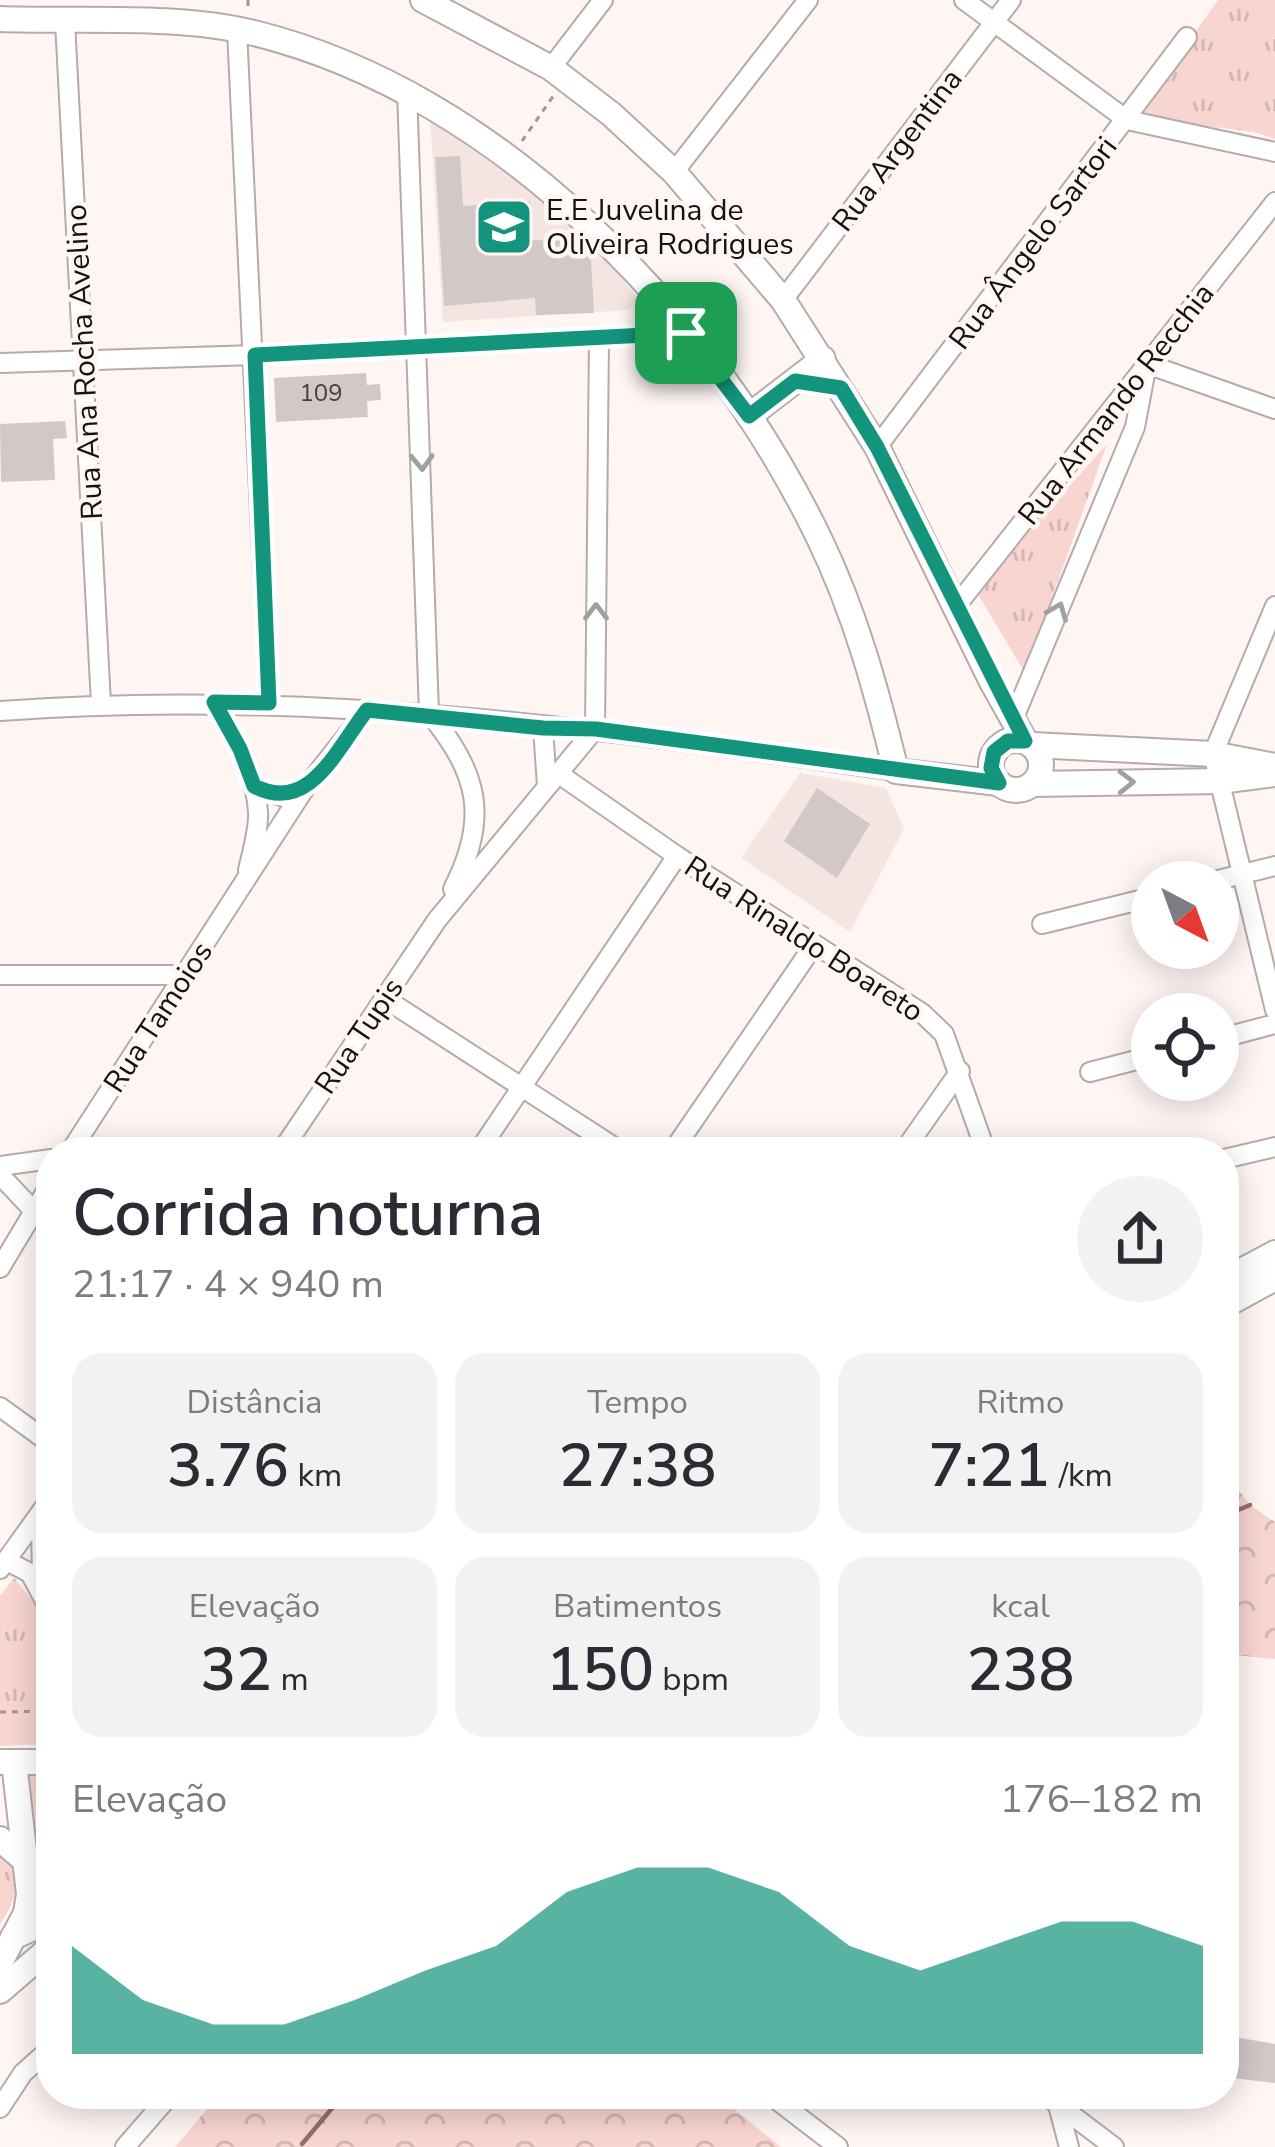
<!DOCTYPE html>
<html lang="pt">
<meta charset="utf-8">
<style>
body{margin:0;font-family:"Nunito Sans",sans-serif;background:#f2f2f3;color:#2b2b33;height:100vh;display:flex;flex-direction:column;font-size:45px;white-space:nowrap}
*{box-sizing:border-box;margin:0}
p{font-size:39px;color:#7c7c81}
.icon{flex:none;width:66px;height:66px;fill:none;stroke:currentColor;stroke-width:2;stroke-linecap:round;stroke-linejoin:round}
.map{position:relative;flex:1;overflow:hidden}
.panel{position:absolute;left:36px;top:1137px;width:1203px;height:972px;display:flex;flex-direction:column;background:#fff;border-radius:48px;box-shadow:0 6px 30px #0003}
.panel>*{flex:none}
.needle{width:78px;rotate:139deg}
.fabs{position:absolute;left:1131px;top:861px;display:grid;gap:24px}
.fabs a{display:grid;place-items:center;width:108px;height:108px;border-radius:50%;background:#fff;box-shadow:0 6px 30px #0003;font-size:60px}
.pin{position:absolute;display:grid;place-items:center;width:102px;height:102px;color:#fff;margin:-51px;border-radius:24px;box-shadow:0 6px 18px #0006}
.round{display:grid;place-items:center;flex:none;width:126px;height:126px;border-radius:63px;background:#f2f2f3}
.headline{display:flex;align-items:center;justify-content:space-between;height:204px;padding:0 36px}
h1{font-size:66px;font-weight:600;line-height:90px}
.metrics{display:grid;grid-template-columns:repeat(3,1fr);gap:18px;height:204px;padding:12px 36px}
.metrics div{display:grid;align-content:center;border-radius:30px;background:#f2f2f3;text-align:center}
.metrics b{font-size:60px;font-weight:600}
.metrics small{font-size:33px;font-weight:400}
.metrics p{font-size:33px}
.chart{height:336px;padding:24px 36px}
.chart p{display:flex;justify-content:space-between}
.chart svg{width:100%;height:216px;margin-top:12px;fill:#12947d;opacity:.7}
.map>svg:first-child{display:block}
.built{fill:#f5e5e2}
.forest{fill:url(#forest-crowns)}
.park{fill:url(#park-tufts)}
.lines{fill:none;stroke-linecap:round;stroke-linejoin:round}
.stream{stroke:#966e6a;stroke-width:4.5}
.building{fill:#d1c8c7}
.minor-casing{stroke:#b4abaa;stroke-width:22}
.major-casing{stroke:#b4abaa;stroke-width:28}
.path{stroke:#9e9796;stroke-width:3;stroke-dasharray:6 6;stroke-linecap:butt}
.minor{stroke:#fff;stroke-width:18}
.major{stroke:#fff;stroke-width:24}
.oneway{stroke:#a1a0a0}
.route-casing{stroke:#fff;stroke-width:24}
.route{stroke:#12947d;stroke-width:15}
.labels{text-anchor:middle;stroke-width:9;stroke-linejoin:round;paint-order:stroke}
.number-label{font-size:24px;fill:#44403f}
.street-label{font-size:30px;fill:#151212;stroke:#fff6f4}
.poi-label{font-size:30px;fill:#151212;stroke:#fff6f4;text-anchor:start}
</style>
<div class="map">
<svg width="1275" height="2147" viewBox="0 0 1275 2147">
<defs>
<pattern id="forest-crowns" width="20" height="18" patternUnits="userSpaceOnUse" patternTransform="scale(3)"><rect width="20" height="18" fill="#f8d5d0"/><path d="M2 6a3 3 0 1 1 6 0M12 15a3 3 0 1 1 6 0" fill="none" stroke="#d4b6b2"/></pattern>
<pattern id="park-tufts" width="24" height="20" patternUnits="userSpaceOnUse" patternTransform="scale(3)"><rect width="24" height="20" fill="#f8d5d0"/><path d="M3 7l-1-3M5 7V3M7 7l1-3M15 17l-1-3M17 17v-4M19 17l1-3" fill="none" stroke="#d4b6b2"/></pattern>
</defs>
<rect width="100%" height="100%" fill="#fff6f4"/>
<!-- built -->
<g class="built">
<polygon points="430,119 459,135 540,197 603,256 640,301 628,310 443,322"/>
<polygon points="800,773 886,788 904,829 850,932 741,858"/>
</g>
<!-- forest -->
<g class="forest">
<polygon points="1224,1471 1250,1505 1275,1522 1275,1659 1224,1654"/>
<polygon points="220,2094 715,2094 781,2147 175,2147"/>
</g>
<!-- park -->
<g class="park">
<polygon points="1218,0 1275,0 1275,139 1254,132 1134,117"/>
<polygon points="1107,444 1025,673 976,591"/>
<polygon points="14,1578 33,1601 51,1635 51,1744 0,1746 0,1596"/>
<polygon points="29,1773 51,1773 51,1899 45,1897"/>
<path d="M 0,1844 C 27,1864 17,1901 0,1924 Z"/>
</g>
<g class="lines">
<!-- stream -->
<g class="stream">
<polyline points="1224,1516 1250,1505"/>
<polyline points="302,2144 344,2094"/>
</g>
</g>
<!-- building -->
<g class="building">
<polygon points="460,156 463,206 530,201 532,240 575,241 591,261 594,313 536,315 535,298 444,306 435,157"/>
<polygon points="366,373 367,385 380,384 381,400 367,401 368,417 276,422 274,378"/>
<polygon points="65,421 67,438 53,439 55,480 1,482 0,424"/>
<polygon points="817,788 870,824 837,878 784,841"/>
<polygon points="1224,2035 1275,2044 1275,2083 1224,2077"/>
<polygon points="1091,2094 1137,2094 1134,2109 1090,2102"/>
</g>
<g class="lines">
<defs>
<g id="minor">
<polyline points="964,0 1127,120 1275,152"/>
<polyline points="65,22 101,704"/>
<polyline points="237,30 269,703"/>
<polyline points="551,68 603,0"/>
<path d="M 407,91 L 429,713 C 478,773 490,817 453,889"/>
<polyline points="674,172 808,0"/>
<polyline points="783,300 1011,0"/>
<polyline points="0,363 255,355 686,333"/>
<polyline points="1147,364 1275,409"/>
<polyline points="877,447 1187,37"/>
<polyline points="957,605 1275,202"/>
<polyline points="1275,606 1213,754 1275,1010"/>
<path d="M 214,702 C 234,734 256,773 258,812 C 259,830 252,852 248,870"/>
<path d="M 0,711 C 301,688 599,728 896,771"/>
<polyline points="1013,720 1135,427 1146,369"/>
<polyline points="543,728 547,786"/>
<polyline points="559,774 677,856 922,1013 944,1034 986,1152"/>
<polyline points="253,786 284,797 303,791"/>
<polyline points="1210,882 1275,866"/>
<polyline points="1042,924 1152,897"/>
<polyline points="0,975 186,975"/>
<polyline points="384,998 622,1152"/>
<polyline points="1218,1039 1275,1024"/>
<polyline points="1090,1072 1152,1056"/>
<polyline points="70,1152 303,791 367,710"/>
<polyline points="281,1152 437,920 595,729 599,338"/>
<polyline points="478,1152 677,856"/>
<polyline points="672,1152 814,945"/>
<polyline points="903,1152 960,1071"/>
<polyline points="1224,1159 1275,1147"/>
<polyline points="0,1166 51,1159"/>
<polyline points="0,1175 34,1211"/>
<polyline points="0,1268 51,1183"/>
<polyline points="0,1407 51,1444"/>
<polyline points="41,1514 42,1588"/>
<polyline points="7,1561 30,1573 51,1612"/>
<polyline points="0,1569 51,1498"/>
<polyline points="769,2094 838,2147"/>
<polyline points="1044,2094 1114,2147"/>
<polyline points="1058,2105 1069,2147"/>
<polyline points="0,2108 23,2073 51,2048"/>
<polyline points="125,2147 171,2094"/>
</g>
<g id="major">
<polyline points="423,0 551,68 611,114 674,172 783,300 877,447 992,682 1025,741"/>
<path d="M 0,19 C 80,22 176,14 254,33 C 500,94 711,315 819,538 C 855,612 877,692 896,771 L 999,783"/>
<polyline points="749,416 823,359"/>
<circle cx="1016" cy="765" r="25"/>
<polyline points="1032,745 1213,754 1275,766"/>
<polyline points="1032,784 1220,781 1275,774"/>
<polyline points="1224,1280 1275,1253"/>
<polyline points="1224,1306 1275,1278"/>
<polyline points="0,1762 51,1762"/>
<polyline points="0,1839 29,1864"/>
<polyline points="13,1937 51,1920"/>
<polyline points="0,1963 26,1913 29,1894 14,1762"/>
<polyline points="0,1991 51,1947"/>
</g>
</defs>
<!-- minor casing -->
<use href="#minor" class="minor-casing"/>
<!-- major casing -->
<use href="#major" class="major-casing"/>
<!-- path -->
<g class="path">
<polyline points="248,0 248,12"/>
<polyline points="522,141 554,95"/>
<polyline points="0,1712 51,1711"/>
</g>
<!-- minor -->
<use href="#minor" class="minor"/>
<!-- major -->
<use href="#major" class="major"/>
</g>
<!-- one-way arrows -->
<defs><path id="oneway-chevron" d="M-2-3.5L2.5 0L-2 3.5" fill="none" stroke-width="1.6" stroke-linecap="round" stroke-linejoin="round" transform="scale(3)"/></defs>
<g class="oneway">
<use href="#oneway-chevron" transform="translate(422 462) rotate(88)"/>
<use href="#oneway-chevron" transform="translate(1058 611) rotate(-68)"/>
<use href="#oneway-chevron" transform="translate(596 612) rotate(-90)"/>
<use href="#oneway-chevron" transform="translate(1126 782) rotate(-1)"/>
</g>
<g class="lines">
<defs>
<path id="route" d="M 686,333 L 749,416 L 795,381 L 841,388 L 877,447 L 1025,741 L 1008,741 L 994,752 L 991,768 L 999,783 L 596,729 L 543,728 L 367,710 C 336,750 309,815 254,786 L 240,749 L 214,702 L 269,703 L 255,355 Z"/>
</defs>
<!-- route casing -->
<use href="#route" class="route-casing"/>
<!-- route -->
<use href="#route" class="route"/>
</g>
<!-- icons -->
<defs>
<symbol id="school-square" viewBox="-11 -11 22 22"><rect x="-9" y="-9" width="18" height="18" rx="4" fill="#12947d" stroke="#fff6f4"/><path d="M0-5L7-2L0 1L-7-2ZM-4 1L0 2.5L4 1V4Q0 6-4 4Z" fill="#fff"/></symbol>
</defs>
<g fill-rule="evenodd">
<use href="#school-square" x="471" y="194" width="66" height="66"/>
</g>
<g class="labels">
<!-- number labels -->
<g class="number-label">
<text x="321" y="401">109</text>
</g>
<!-- street labels -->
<g class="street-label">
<text transform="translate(897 150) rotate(-53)" y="10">Rua Argentina</text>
<text transform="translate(1033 243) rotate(-53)" y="10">Rua Ângelo Sartori</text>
<text transform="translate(84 362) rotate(-93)" y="10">Rua Ana Rocha Avelino</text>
<text transform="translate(1116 404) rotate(-52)" y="10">Rua Armando Recchia</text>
<text transform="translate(804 939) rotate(33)" y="10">Rua Rinaldo Boareto</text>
<text transform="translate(158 1017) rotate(-57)" y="10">Rua Tamoios</text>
<text transform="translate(359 1036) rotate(-56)" y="10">Rua Tupis</text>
</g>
<!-- poi labels -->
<g class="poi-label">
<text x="546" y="220">E.E Juvelina de<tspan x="546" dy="34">Oliveira Rodrigues</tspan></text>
</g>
</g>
</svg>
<div class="fabs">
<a><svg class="needle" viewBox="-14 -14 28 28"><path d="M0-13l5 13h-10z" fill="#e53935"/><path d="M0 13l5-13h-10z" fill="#7c7c81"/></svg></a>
<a><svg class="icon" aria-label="locate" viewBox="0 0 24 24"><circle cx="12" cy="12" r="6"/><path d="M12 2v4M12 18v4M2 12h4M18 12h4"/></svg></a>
</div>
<div class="pin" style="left:686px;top:333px;background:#1e9e55"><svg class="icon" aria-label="arrive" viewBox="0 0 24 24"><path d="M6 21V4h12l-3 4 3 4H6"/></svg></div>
<section class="panel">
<div class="headline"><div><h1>Corrida noturna</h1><p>21:17 · 4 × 940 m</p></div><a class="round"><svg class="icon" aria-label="share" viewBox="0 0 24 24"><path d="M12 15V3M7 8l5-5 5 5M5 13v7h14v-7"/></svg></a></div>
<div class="metrics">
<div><p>Distância</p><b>3.76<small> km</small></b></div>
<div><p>Tempo</p><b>27:38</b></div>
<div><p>Ritmo</p><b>7:21<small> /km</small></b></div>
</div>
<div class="metrics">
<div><p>Elevação</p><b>32<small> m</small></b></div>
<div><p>Batimentos</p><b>150<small> bpm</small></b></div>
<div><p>kcal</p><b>238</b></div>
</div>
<div class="chart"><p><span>Elevação</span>176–182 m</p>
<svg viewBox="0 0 160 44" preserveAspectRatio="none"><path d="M0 44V22L10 33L20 38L30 38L40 33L50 27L60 22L70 11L80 6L90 6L100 11L110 22L120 27L130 22L140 17L150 17L160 22V44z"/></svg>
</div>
</section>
</div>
